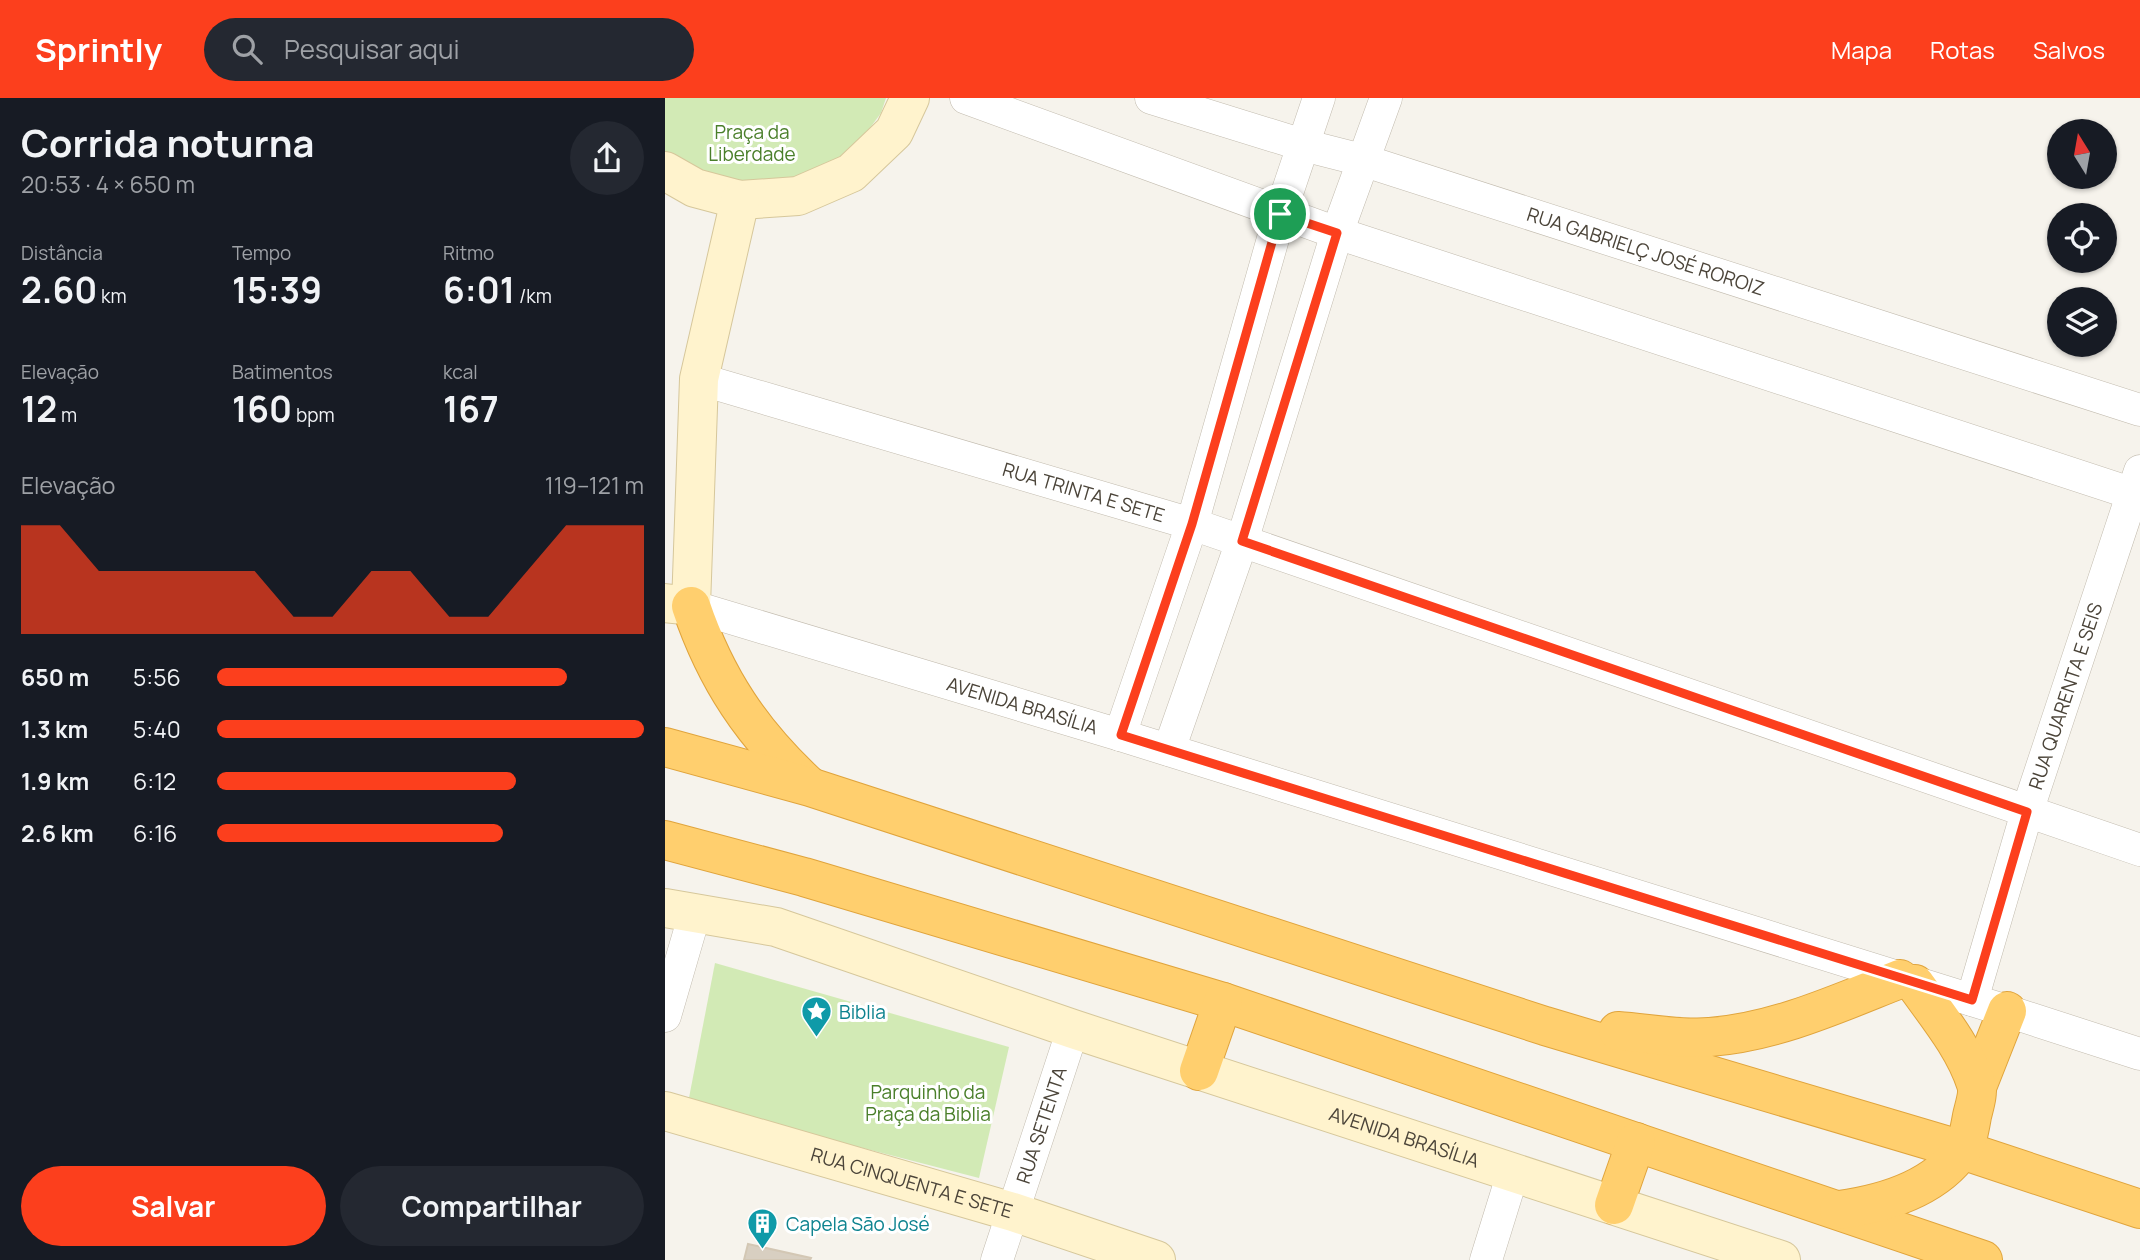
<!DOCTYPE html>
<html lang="pt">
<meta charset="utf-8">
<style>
body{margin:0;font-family:Manrope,sans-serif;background:#242831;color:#f1f3f6;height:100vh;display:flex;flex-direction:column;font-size:26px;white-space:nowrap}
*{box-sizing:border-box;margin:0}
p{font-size:23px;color:#9ea1a6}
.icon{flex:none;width:38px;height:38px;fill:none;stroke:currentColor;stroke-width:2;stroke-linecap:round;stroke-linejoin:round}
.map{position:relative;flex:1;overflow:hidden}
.drawer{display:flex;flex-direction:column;background:#171b24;width:665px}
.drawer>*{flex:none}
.needle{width:46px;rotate:349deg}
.controls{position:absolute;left:1382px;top:21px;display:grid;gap:14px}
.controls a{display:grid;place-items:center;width:70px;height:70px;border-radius:50%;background:#171b24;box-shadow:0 2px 5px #0004;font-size:35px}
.pin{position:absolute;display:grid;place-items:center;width:60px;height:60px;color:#fff;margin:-30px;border:4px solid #fff;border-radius:50%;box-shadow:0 2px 7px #0007}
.round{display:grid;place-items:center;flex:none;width:74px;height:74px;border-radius:37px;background:#242831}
.summary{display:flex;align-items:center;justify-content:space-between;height:119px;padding:0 21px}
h1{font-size:38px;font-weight:700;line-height:52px}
.stats{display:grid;grid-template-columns:repeat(3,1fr);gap:10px;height:119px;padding:7px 21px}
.stats div{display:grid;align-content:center}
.stats b{font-size:35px;font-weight:700}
.stats small{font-size:19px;font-weight:400}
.stats p{font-size:19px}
.chart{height:196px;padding:14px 21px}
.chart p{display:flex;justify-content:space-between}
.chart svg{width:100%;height:126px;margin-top:7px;fill:#fc3f1d;opacity:.7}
.action{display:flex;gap:14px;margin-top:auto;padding:14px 21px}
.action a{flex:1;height:80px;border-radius:42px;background:#fc3f1d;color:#fff;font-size:28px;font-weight:700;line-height:80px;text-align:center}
.action a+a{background:#242831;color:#f1f3f6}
ul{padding:0 21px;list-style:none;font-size:23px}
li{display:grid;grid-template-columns:112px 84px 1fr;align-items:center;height:52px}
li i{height:18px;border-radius:9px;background:#fc3f1d}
header{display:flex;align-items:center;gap:42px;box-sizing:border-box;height:98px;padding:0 35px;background:#fc3f1d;color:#fff}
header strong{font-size:33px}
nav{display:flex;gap:38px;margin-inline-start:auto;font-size:24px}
.search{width:490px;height:63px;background:#242831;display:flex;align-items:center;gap:18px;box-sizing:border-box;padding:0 24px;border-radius:38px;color:#9ea1a6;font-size:26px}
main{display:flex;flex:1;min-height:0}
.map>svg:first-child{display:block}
.green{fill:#d2eab5}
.building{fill:#d8cfc1;stroke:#d3c7b4;stroke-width:2}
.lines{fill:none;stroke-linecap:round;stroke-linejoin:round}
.street-casing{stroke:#c2bbae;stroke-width:33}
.secondary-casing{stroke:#d6c79b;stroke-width:40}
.highway-casing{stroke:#e0a43c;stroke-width:40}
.street{stroke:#fff;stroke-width:32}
.secondary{stroke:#fff3cd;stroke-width:38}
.highway{stroke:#ffcf6e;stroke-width:38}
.route-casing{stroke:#fff;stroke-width:14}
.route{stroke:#fc3f1d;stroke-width:9}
.labels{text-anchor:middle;stroke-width:6;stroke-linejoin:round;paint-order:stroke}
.park-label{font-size:19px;fill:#4a7f2a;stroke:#fff}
.street-label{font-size:19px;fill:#4b4439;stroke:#fff}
.culture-label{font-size:19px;fill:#0d838f;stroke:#fff;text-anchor:start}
</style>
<header>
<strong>Sprintly</strong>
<div class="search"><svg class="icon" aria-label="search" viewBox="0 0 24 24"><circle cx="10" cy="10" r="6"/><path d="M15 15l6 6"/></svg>Pesquisar aqui</div>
<nav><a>Mapa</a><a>Rotas</a><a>Salvos</a></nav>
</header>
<main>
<section class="drawer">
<div class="summary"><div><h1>Corrida noturna</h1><p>20:53 · 4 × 650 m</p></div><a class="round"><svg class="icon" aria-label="share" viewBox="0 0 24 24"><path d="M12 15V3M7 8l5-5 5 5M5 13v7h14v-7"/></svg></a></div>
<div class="stats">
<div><p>Distância</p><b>2.60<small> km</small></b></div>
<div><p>Tempo</p><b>15:39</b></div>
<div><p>Ritmo</p><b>6:01<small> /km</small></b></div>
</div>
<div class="stats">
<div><p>Elevação</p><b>12<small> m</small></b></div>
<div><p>Batimentos</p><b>160<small> bpm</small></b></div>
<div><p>kcal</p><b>167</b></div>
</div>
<div class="chart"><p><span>Elevação</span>119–121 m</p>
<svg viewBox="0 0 160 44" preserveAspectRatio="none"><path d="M0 44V6L10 6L20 22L30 22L40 22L50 22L60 22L70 38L80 38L90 22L100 22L110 38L120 38L130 22L140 6L150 6L160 6V44z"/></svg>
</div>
<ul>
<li><b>650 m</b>5:56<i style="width:82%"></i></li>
<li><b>1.3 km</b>5:40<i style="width:100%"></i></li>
<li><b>1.9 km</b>6:12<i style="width:70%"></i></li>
<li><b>2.6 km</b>6:16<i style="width:67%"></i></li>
</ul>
<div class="action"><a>Salvar</a><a>Compartilhar</a></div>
</section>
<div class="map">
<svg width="1475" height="1162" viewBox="0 0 1475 1162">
<rect width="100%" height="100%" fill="#f6f3ec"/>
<!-- green -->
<g class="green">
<polygon points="0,0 221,0 216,15 188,53 104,92 15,67 0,53"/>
<polygon points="50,865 344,949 314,1080 23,1005"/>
</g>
<!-- building -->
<polygon class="building" points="83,1146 146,1160 145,1162 79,1162"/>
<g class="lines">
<defs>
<g id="street">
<polyline points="301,0 672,135 1475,398"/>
<path id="s1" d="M 486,0 L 638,47 L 697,62 L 1475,312"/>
<path id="s2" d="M 34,281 L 527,426 L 1475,752"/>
<path id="s3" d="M 26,508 L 455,637 L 1342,913 L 1475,956"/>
<polyline points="455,637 527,426 615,116 654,0"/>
<polyline points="504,652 577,443 672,135 721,0"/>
<path id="s4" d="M 1307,902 L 1362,714 L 1475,373"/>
<polyline points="0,918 30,815"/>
<path id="s5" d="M 332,1162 L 408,931"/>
<polyline points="821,1162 848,1075"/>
</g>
<g id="secondary">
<polyline points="0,73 30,90 75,102 133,98 186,75 229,34 245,0"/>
<polyline points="0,505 26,508 34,281 75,102"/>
<path id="s6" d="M 0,810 L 111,829 L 408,931 L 1116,1162"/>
<path id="s7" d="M 0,1013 L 348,1114 L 491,1162"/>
</g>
<g id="highway">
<path d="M 26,508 C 51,582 87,635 144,688"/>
<polyline points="0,649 145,689 880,928 1297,1052 1475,1111"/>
<polyline points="0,742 139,779 558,904 1318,1162"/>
<path d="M 953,933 C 982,935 1017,942 1045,939 C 1111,934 1174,905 1235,881"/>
<polyline points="534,973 558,904"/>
<polyline points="1312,989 1342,913"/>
<polyline points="949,1107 971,1044"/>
<path d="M 1174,1112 C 1217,1106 1269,1091 1296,1053 C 1303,1044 1305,1029 1307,1018 C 1309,1009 1314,995 1311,986 C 1299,949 1272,917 1250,886"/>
</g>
</defs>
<!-- street casing -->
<use href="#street" class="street-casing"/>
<!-- secondary casing -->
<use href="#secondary" class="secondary-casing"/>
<!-- highway casing -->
<use href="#highway" class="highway-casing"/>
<!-- street -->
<use href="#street" class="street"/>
<!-- secondary -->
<use href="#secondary" class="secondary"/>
<!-- highway -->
<use href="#highway" class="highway"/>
</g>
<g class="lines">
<defs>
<polygon id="route" points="615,116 672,135 577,443 1362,714 1307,902 456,637 527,426"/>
</defs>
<!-- route casing -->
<use href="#route" class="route-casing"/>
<!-- route -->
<use href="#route" class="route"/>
</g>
<!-- icons -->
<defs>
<symbol id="sight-pin" viewBox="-11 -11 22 30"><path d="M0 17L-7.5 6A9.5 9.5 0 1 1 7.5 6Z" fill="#0f9aa8" stroke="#fff"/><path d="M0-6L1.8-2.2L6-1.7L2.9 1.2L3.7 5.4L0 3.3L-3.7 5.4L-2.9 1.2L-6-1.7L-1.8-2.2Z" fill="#fff"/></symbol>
<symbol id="building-pin" viewBox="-11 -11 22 30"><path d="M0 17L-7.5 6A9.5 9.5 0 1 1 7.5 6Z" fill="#0f9aa8" stroke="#fff"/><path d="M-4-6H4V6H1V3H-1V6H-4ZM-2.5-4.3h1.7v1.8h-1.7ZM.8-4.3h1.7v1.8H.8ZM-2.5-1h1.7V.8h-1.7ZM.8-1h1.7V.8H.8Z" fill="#fff"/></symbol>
</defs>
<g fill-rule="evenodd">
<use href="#sight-pin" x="134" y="896" width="35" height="47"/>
<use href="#building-pin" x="80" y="1108" width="35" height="47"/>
</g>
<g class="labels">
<!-- park labels -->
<g class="park-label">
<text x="87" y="41">Praça da<tspan x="87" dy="22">Liberdade</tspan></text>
<text x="263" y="1001">Parquinho da<tspan x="263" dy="22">Praça da Biblia</tspan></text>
</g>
<!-- street labels -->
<g class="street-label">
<text dy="7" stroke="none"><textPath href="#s1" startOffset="518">RUA GABRIELÇ JOSÉ ROROIZ</textPath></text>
<text dy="7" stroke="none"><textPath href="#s2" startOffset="401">RUA TRINTA E SETE</textPath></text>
<text dy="7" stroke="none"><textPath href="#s4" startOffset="318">RUA QUARENTA E SEIS</textPath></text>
<text dy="7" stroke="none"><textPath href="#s3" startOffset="346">AVENIDA BRASÍLIA</textPath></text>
<text dy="7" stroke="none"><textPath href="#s5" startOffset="142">RUA SETENTA</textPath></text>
<text dy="7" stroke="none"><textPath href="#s6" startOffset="775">AVENIDA BRASÍLIA</textPath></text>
<text dy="7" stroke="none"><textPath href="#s7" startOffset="257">RUA CINQUENTA E SETE</textPath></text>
</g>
<!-- culture labels -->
<g class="culture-label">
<text x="174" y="921">Biblia</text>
<text x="121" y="1133">Capela São José</text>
</g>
</g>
</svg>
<div class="controls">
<a><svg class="needle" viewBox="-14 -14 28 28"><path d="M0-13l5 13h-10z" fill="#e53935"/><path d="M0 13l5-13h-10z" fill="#9ea1a6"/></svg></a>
<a><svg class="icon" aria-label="locate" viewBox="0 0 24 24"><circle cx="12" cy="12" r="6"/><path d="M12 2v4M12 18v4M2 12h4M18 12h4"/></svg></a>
<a><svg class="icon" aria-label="layers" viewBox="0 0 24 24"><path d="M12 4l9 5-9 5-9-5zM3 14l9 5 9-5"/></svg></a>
</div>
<div class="pin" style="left:615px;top:116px;background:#1e9e55"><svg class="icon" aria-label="arrive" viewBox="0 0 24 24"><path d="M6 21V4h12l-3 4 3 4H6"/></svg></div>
</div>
</main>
